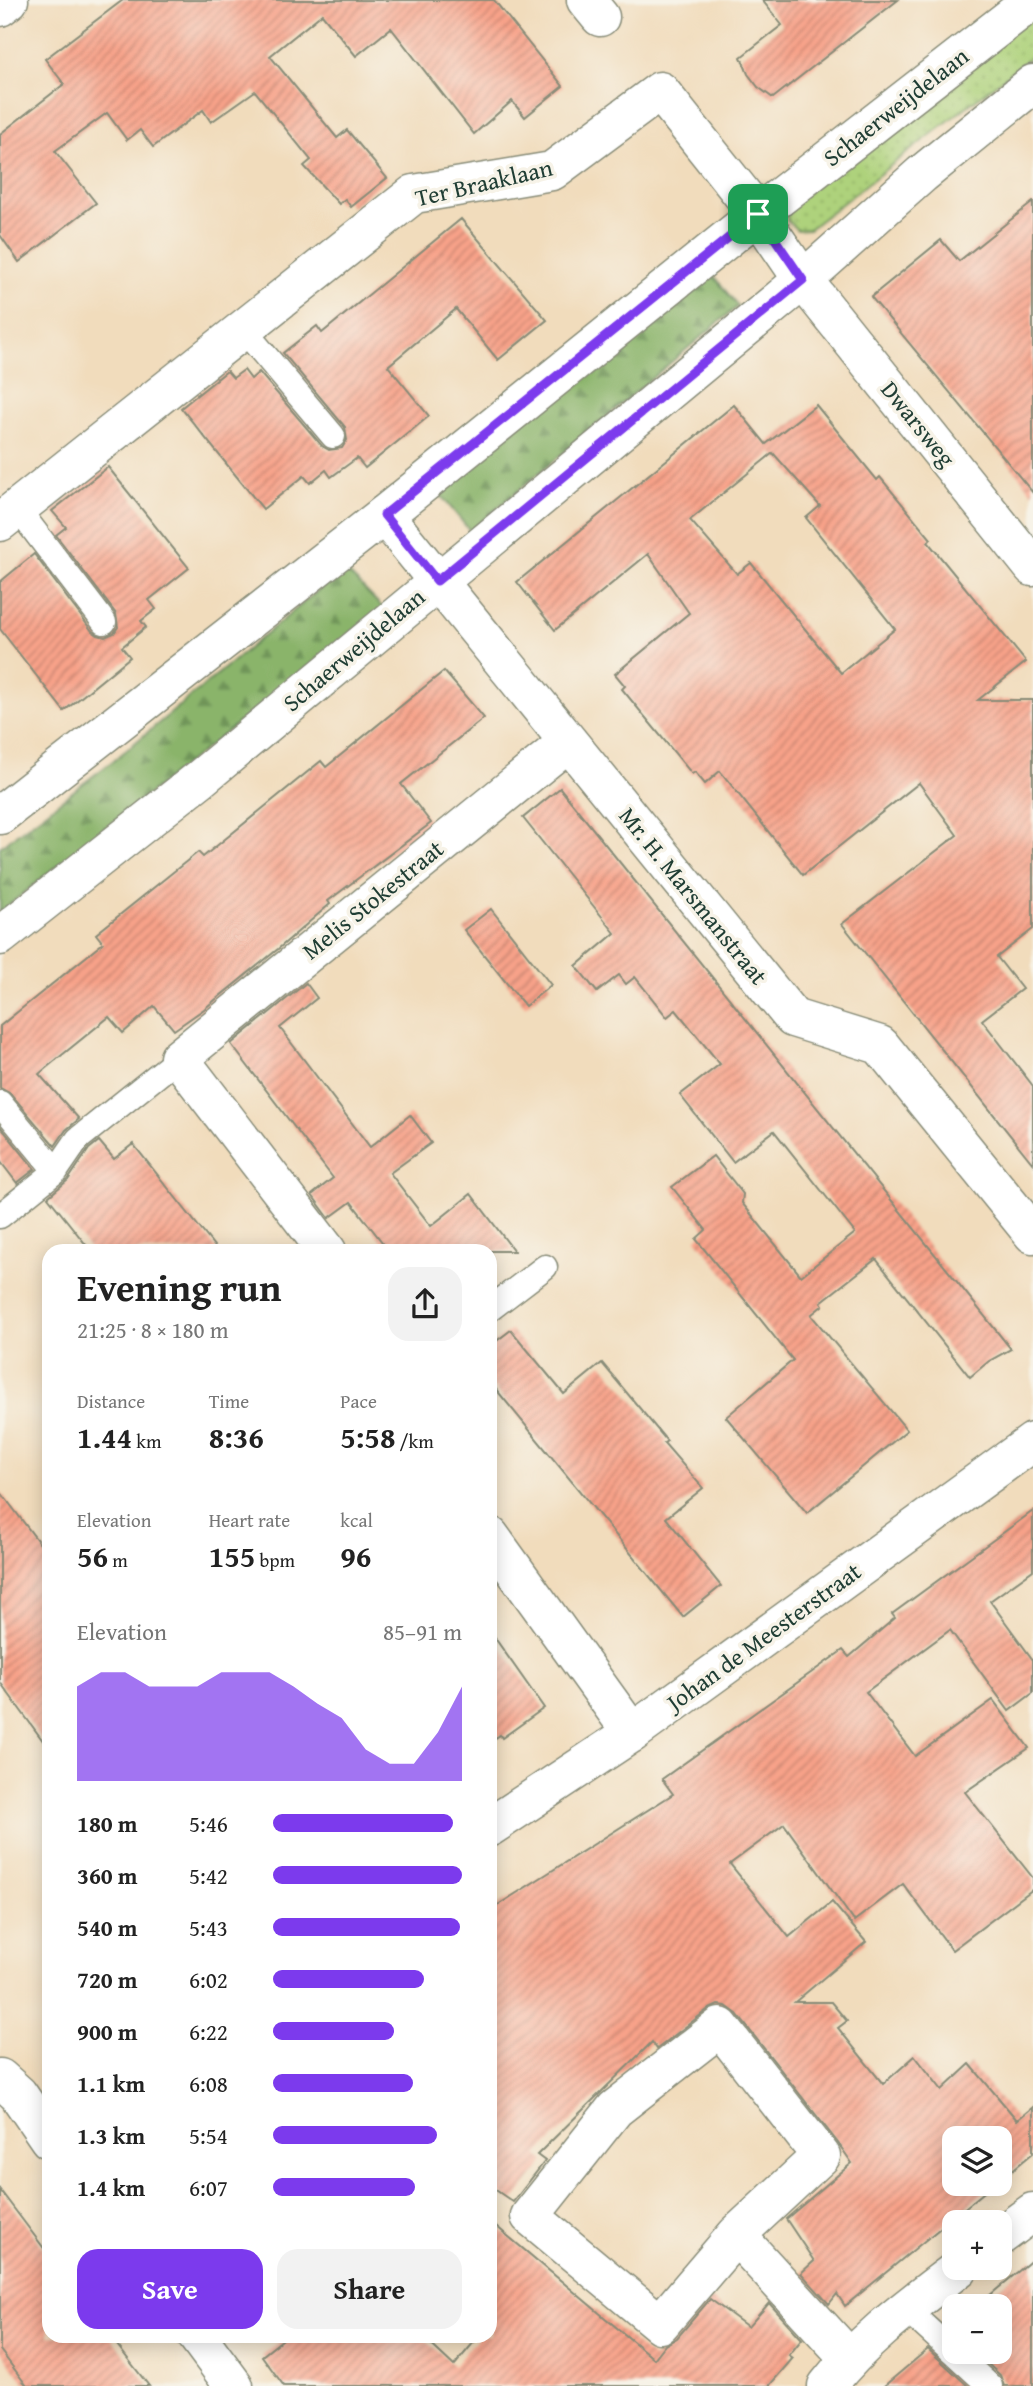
<!DOCTYPE html>
<meta charset="utf-8">
<style>
body{margin:0;font-family:"Gentium Book Plus",serif;background:#f2f2f2;color:#222;height:100vh;display:flex;flex-direction:column;font-size:26px;white-space:nowrap}
*{box-sizing:border-box;margin:0}
p{font-size:23px;color:#767676}
.icon{flex:none;width:38px;height:38px;fill:none;stroke:currentColor;stroke-width:2;stroke-linecap:round;stroke-linejoin:round}
.map{position:relative;flex:1;overflow:hidden}
.drawer{position:absolute;left:42px;top:1244px;width:455px;height:1099px;display:flex;flex-direction:column;background:#fff;border-radius:21px;box-shadow:0 4px 18px #0003}
.drawer>*{flex:none}
.controls{position:absolute;left:942px;top:2126px;display:grid;gap:14px}
.controls a{display:grid;place-items:center;width:70px;height:70px;border-radius:14px;background:#fff;box-shadow:0 4px 18px #0003;font-size:35px}
.pin{position:absolute;display:grid;place-items:center;width:60px;height:60px;color:#fff;margin:-30px;border-radius:14px;box-shadow:0 4px 10px #0006}
.round{display:grid;place-items:center;flex:none;width:74px;height:74px;border-radius:21px;background:#f2f2f2}
.summary{display:flex;align-items:center;justify-content:space-between;height:119px;padding:0 35px}
h1{font-size:38px;font-weight:800;line-height:52px}
.figures{display:grid;grid-template-columns:repeat(3,1fr);gap:10px;height:119px;padding:7px 35px}
.figures div{display:grid;align-content:center}
.figures b{font-size:30px;font-weight:800}
.figures small{font-size:19px;font-weight:400}
.figures p{font-size:19px}
.chart{height:196px;padding:14px 35px}
.chart p{display:flex;justify-content:space-between}
.chart svg{width:100%;height:126px;margin-top:7px;fill:#7c3aed;opacity:.7}
.action{display:flex;gap:14px;margin-top:auto;padding:14px 35px}
.action a{flex:1;height:80px;border-radius:21px;background:#7c3aed;color:#fff;font-size:28px;font-weight:800;line-height:80px;text-align:center}
.action a+a{background:#f2f2f2;color:#222}
ul{padding:0 35px;list-style:none;font-size:23px}
li{display:grid;grid-template-columns:112px 84px 1fr;align-items:center;height:52px}
li i{height:18px;border-radius:9px;background:#7c3aed}
.map>svg:first-child{display:block}
.grass{fill:url(#grass-dots);stroke:#668858;stroke-width:2}
.forest{fill:url(#forest-firs);stroke:#547850;stroke-width:2}
.building{fill:url(#building-hatch);fill-rule:evenodd}
.lines{fill:none;stroke-linecap:round;stroke-linejoin:round}
.lane-casing{stroke:#888c78;stroke-width:27}
.street-casing{stroke:#888c78;stroke-width:41}
.secondary-casing{stroke:#888c78;stroke-width:41}
.lane{stroke:#fff;stroke-width:24}
.street{stroke:#fff;stroke-width:38}
.secondary{stroke:#fff;stroke-width:38}
.route-casing{stroke:#fff;stroke-width:14}
.route{stroke:#7c3aed;stroke-width:9}
.labels{text-anchor:middle;stroke-width:7;stroke-linejoin:round;paint-order:stroke}
.street-label{font-size:24px;fill:#1f3d34;stroke:#f7f3e8}
</style>
<div class="map">
<svg width="1033" height="2386" viewBox="0 0 1033 2386">
<defs>
<pattern id="grass-dots" width="8" height="8" patternUnits="userSpaceOnUse" patternTransform="scale(1.75)"><rect width="8" height="8" fill="#aed27b"/><path d="M2 2h.1M6 6h.1" fill="none" stroke="#95b56b" stroke-width="1.8" stroke-linecap="round"/></pattern>
<pattern id="forest-firs" width="22" height="20" patternUnits="userSpaceOnUse" patternTransform="scale(1.75)"><rect width="22" height="20" fill="#8ab46b"/><path d="M5 1l3.5 6h-7zM16 11l3.5 6h-7z" fill="#709459"/></pattern>
<pattern id="building-hatch" width="6" height="6" patternUnits="userSpaceOnUse" patternTransform="scale(1.75)"><rect width="6" height="6" fill="#f8a289"/><path d="M-1 1l2-2M0 6l6-6M5 7l2-2" fill="none" stroke="#c88571"/></pattern>
</defs>
<rect width="100%" height="100%" fill="#f7f3e8"/>
<filter id="ink" filterUnits="userSpaceOnUse"><feTurbulence type="fractalNoise" baseFrequency=".0143" numOctaves="2"/><feDisplacementMap in="SourceGraphic" scale="14" xChannelSelector="R" yChannelSelector="G"/><feConvolveMatrix kernelMatrix="1 2 1 2 8 2 1 2 1" color-interpolation-filters="sRGB"/></filter>
<filter id="wash" filterUnits="userSpaceOnUse"><feTurbulence type="fractalNoise" baseFrequency=".00686" numOctaves="4" result="noise"/><feDisplacementMap in="SourceGraphic" scale="28" xChannelSelector="R" yChannelSelector="G"/><feGaussianBlur stdDeviation="1.57" result="paint"/><feColorMatrix in="noise" values="0 0 0 0 0 0 0 0 0 0 0 0 0 0 0 0 0 1.4 0 .05"/><feComposite in="paint" operator="in"/></filter>
<g filter="url(#wash)">
<rect width="100%" height="100%" fill="#f1dcbc"/>
<!-- grass -->
<polygon class="grass" points="1033,12 1033,55 809,229 797,230 787,220 787,205"/>
<!-- forest -->
<g class="forest">
<polygon points="707,268 738,306 470,531 438,492"/>
<polygon points="344,569 383,608 0,912 0,847 118,757"/>
</g>
<g id="blocks">
<!-- building -->
<g class="building">
<polygon points="123,0 494,0 563,86 525,117 512,101 474,134 391,28 356,56 322,14 270,56 337,138 347,130 387,178 351,207 345,199 339,204 304,166 311,160 255,91 211,122 203,110 153,147 140,130 127,140 107,113 55,151 96,203 19,262 0,235 0,134 64,84 45,59"/>
<polygon points="762,0 898,0 773,98 758,87 748,74 741,57 782,25"/>
<polygon points="1033,202 1033,493 871,297 941,240 959,261"/>
<polygon points="461,219 547,320 498,360 456,309 388,366 429,416 365,468 357,458 331,477 326,470 310,483 304,476 263,509 181,408 227,371 233,378 244,370 251,379 259,372 322,446 329,450 342,448 347,440 345,427 283,353 317,326 322,333"/>
<path d="M 734,405 L 766,444 L 816,405 L 877,480 L 880,477 L 931,539 L 928,542 L 1026,662 L 978,700 L 1033,700 L 1033,929 L 997,957 L 1022,989 L 982,1020 L 1033,1086 L 1033,1164 L 842,924 L 957,835 L 919,783 L 803,875 L 720,771 L 705,784 L 695,772 L 692,774 L 622,689 L 625,686 L 615,674 L 689,613 L 648,554 L 555,630 L 517,582 ZM 773,453 L 820,506 L 806,518 L 895,629 L 841,673 L 751,563 L 737,574 L 690,520 Z"/>
<polygon points="108,467 189,568 149,600 156,609 141,621 146,627 122,647 130,657 64,711 0,629 0,582 34,554 92,631 98,635 105,637 114,633 118,627 116,614 56,535 66,527 52,511"/>
<polygon points="444,671 484,718 401,784 431,823 328,901 330,904 278,949 204,1009 174,1030 154,1006 123,1033 109,1017 46,1068 39,1074 79,1119 66,1130 55,1146 11,1094 0,1088 0,1026 103,943 96,934 198,852 203,857 321,761 326,767"/>
<polygon points="560,788 1011,1349 989,1361 970,1377 876,1259 821,1302 823,1305 811,1315 907,1430 807,1513 726,1417 793,1360 696,1239 706,1230 672,1187 713,1156 743,1194 742,1203 801,1276 855,1233 774,1131 733,1162 680,1095 720,1064 676,1010 667,1017 635,977 626,984 619,975 597,992 576,966 615,933 523,818"/>
<polygon points="491,909 551,985 525,1006 464,930"/>
<polygon points="306,983 317,998 280,1028 370,1147 410,1115 431,1143 390,1173 431,1226 471,1194 514,1251 389,1251 351,1202 329,1218 312,1195 333,1178 231,1044"/>
<polygon points="0,1126 35,1169 17,1183 0,1161"/>
<polygon points="99,1141 114,1159 133,1144 218,1251 91,1251 48,1197 68,1180 89,1149"/>
<polygon points="511,1330 564,1394 602,1363 667,1441 664,1443 703,1488 666,1518 721,1586 683,1617 490,1382 490,1346"/>
<polygon points="0,1491 49,1556 49,1749 0,1682"/>
<polygon points="1033,1511 1033,1570 990,1601 1033,1660 1033,1693 1009,1711 950,1630 866,1692 915,1756 993,1700 1029,1748 965,1792 1033,1878 1033,1889 952,1950 903,1884 854,1921 784,1824 730,1864 789,1937 832,1902 866,1942 795,2002 831,2002 847,2021 838,2028 883,2084 915,2056 942,2090 970,2064 1017,2120 1033,2107 1033,2153 999,2181 999,2138 954,2138 954,2184 994,2184 845,2306 837,2294 829,2304 801,2273 814,2261 786,2219 852,2163 838,2143 737,2014 726,2006 718,2005 707,2010 657,2049 652,2042 537,2155 545,2161 513,2202 490,2186 490,1910 673,1794 662,1779 843,1650 849,1657 895,1618 892,1614"/>
<polygon points="490,1631 544,1708 502,1738 500,1735 490,1742"/>
<polygon points="0,2190 49,2255 49,2336 110,2336 149,2386 27,2386 0,2350"/>
<polygon points="490,2221 654,2359 665,2345 677,2338 710,2299 748,2327 769,2303 802,2339 789,2355 793,2358 769,2386 284,2386 262,2356 287,2336 422,2336 454,2366 479,2336 490,2336"/>
<polygon points="1033,2259 1033,2386 1004,2386 1000,2375 975,2352 999,2352 999,2306 977,2306"/>
<polygon points="928,2349 968,2386 884,2386"/>
</g>
</g>
</g>
<g filter="url(#ink)">
<use href="#blocks" fill-opacity="0" stroke="#888c78" stroke-width="2"/>
<g class="lines">
<defs>
<g id="lane">
<polyline points="243,329 333,436"/>
<polyline points="17,508 104,622"/>
<polyline points="0,1103 56,1171"/>
<polyline points="0,1216 56,1171 78,1139 179,1058"/>
<polyline points="490,1309 545,1267"/>
<polyline points="906,2309 990,2386"/>
</g>
<g id="street">
<polyline points="586,0 600,17"/>
<polyline points="0,7 9,0"/>
<polyline points="384,515 793,1018 880,1045 1033,1234"/>
<polyline points="0,522 414,194 552,171 660,91 758,214 803,280 1033,567"/>
<polyline points="327,1251 179,1058 567,743"/>
<polyline points="490,1536 632,1733"/>
<polyline points="490,1827 632,1733 1033,1442"/>
<polyline points="0,2078 18,2094 49,2139"/>
<polyline points="736,2235 660,2324 530,2216 615,2109 720,2027 821,2156 736,2235 849,2358"/>
<polyline points="999,2237 1033,2212"/>
<polyline points="197,2336 234,2386"/>
<path d="M 827,2386 C 863,2339 912,2304 959,2268"/>
</g>
<g id="secondary">
<polyline points="0,815 384,515 758,214 1033,0"/>
<polyline points="0,936 201,778 803,280 922,174 1033,84"/>
</g>
</defs>
<!-- lane casing -->
<use href="#lane" class="lane-casing"/>
<!-- street casing -->
<use href="#street" class="street-casing"/>
<!-- secondary casing -->
<use href="#secondary" class="secondary-casing"/>
<!-- lane -->
<use href="#lane" class="lane"/>
<!-- street -->
<use href="#street" class="street"/>
<!-- secondary -->
<use href="#secondary" class="secondary"/>
</g>
</g>
<g class="lines" filter="url(#ink)">
<defs>
<polygon id="route" points="758,214 803,280 437,581 384,515"/>
</defs>
<!-- route casing -->
<use href="#route" class="route-casing"/>
<!-- route -->
<use href="#route" class="route"/>
</g>
<g class="labels">
<!-- street labels -->
<g class="street-label">
<text transform="translate(896 107) rotate(-38)" y="8">Schaerweijdelaan</text>
<text transform="translate(484 183) rotate(-13)" y="8">Ter Braaklaan</text>
<text transform="translate(918 424) rotate(51)" y="8">Dwarsweg</text>
<text transform="translate(354 650) rotate(-40)" y="8">Schaerweijdelaan</text>
<text transform="translate(693 896) rotate(51)" y="8">Mr. H. Marsmanstraat</text>
<text transform="translate(373 900) rotate(-39)" y="8">Melis Stokestraat</text>
<text transform="translate(764 1637) rotate(-36)" y="8">Johan de Meesterstraat</text>
</g>
</g>
</svg>
<div class="controls">
<a><svg class="icon" aria-label="layers" viewBox="0 0 24 24"><path d="M12 4l9 5-9 5-9-5zM3 14l9 5 9-5"/></svg></a>
<a>+</a>
<a>−</a>
</div>
<div class="pin" style="left:758px;top:214px;background:#1e9e55"><svg class="icon" aria-label="arrive" viewBox="0 0 24 24"><path d="M6 21V4h12l-3 4 3 4H6"/></svg></div>
<section class="drawer">
<div class="summary"><div><h1>Evening run</h1><p>21:25 · 8 × 180 m</p></div><a class="round"><svg class="icon" aria-label="share" viewBox="0 0 24 24"><path d="M12 15V3M7 8l5-5 5 5M5 13v7h14v-7"/></svg></a></div>
<div class="figures">
<div><p>Distance</p><b>1.44<small> km</small></b></div>
<div><p>Time</p><b>8:36</b></div>
<div><p>Pace</p><b>5:58<small> /km</small></b></div>
</div>
<div class="figures">
<div><p>Elevation</p><b>56<small> m</small></b></div>
<div><p>Heart rate</p><b>155<small> bpm</small></b></div>
<div><p>kcal</p><b>96</b></div>
</div>
<div class="chart"><p><span>Elevation</span>85–91 m</p>
<svg viewBox="0 0 160 44" preserveAspectRatio="none"><path d="M0 44V11L10 6L20 6L30 11L40 11L50 11L60 6L70 6L80 6L90 11L100 17L110 22L120 33L130 38L140 38L150 27L160 11V44z"/></svg>
</div>
<ul>
<li><b>180 m</b>5:46<i style="width:95%"></i></li>
<li><b>360 m</b>5:42<i style="width:100%"></i></li>
<li><b>540 m</b>5:43<i style="width:99%"></i></li>
<li><b>720 m</b>6:02<i style="width:80%"></i></li>
<li><b>900 m</b>6:22<i style="width:64%"></i></li>
<li><b>1.1 km</b>6:08<i style="width:74%"></i></li>
<li><b>1.3 km</b>5:54<i style="width:87%"></i></li>
<li><b>1.4 km</b>6:07<i style="width:75%"></i></li>
</ul>
<div class="action"><a>Save</a><a>Share</a></div>
</section>
</div>
